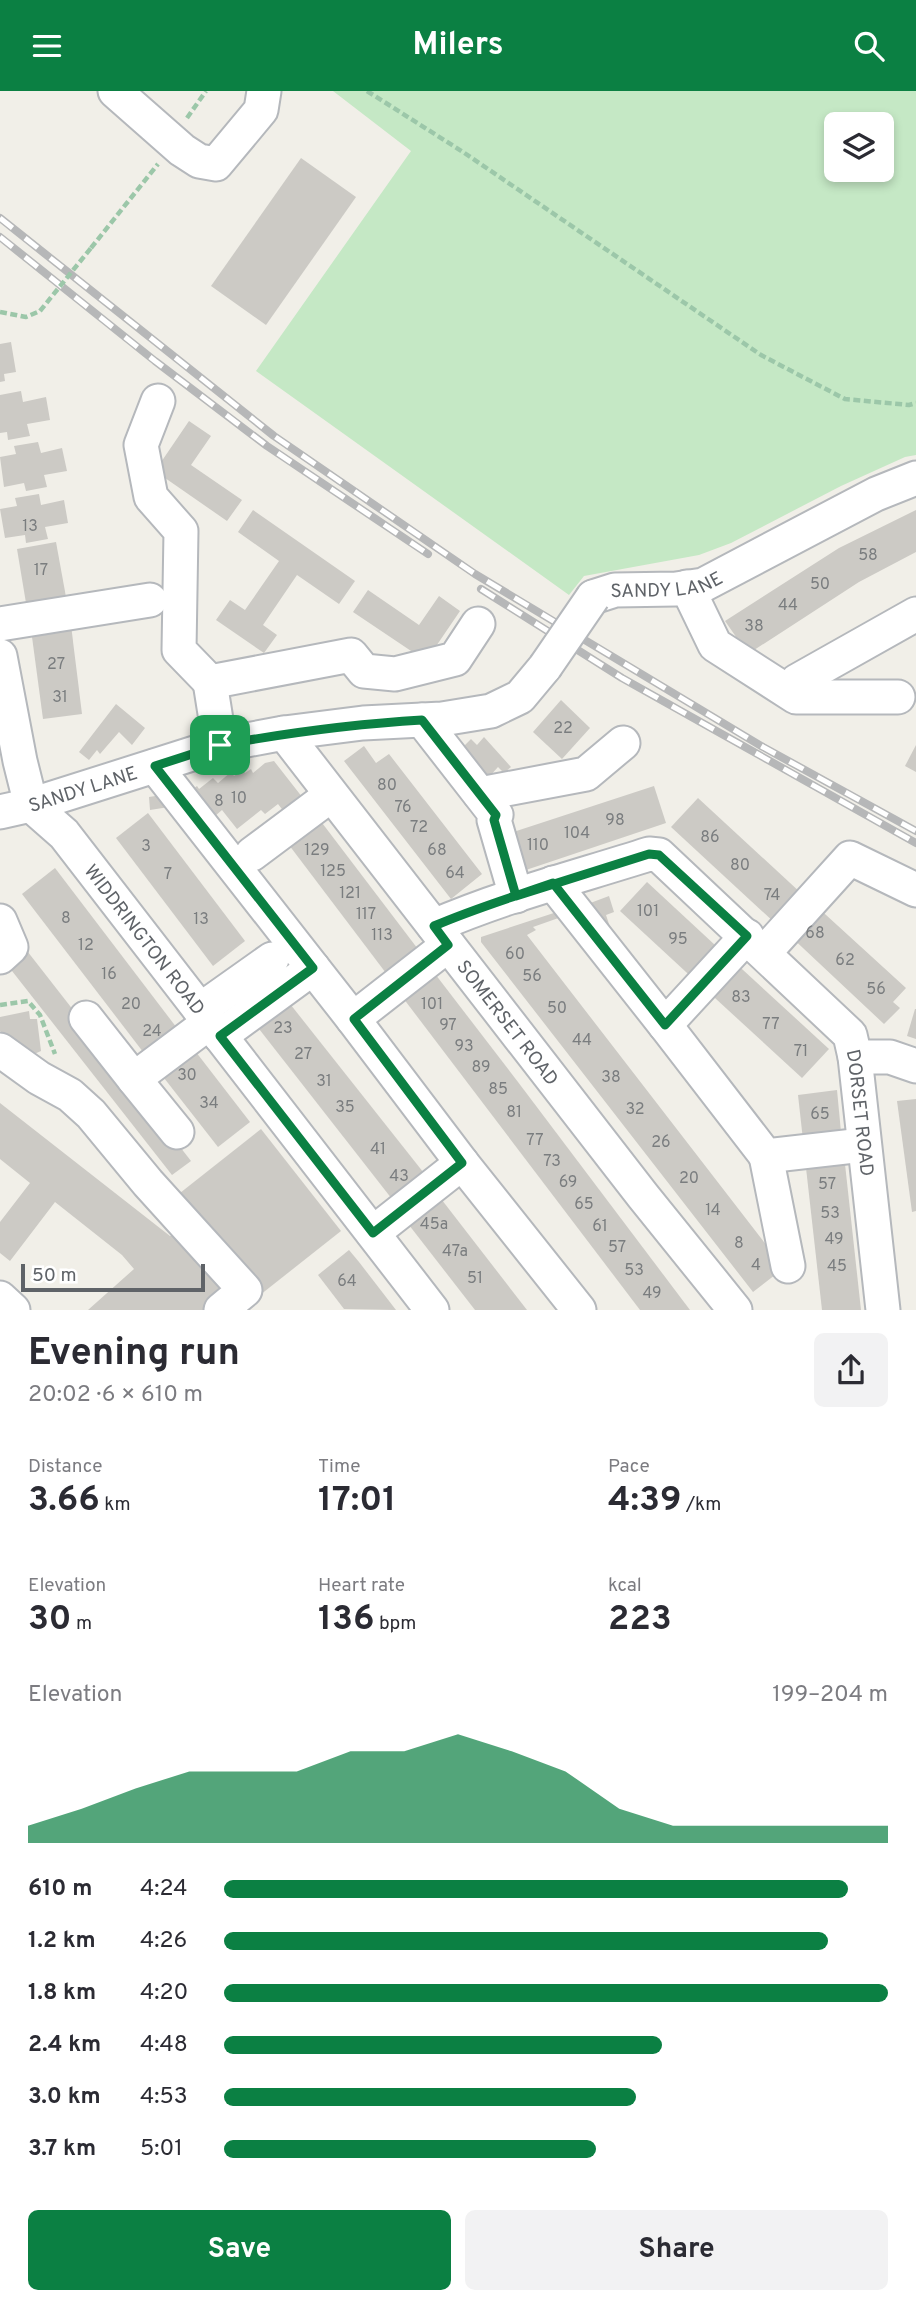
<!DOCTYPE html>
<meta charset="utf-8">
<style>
body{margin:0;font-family:Overpass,sans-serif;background:#f2f2f3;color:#2b2b33;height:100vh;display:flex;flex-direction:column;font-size:26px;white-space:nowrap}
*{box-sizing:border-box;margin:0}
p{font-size:23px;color:#7c7c81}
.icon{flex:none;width:38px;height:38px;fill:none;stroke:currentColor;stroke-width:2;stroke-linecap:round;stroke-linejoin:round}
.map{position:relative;height:1219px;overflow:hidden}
.panel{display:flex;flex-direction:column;background:#fff;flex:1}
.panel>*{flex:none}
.fabs{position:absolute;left:824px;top:21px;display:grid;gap:14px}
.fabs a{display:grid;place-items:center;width:70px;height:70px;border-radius:10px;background:#fff;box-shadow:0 4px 10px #0003;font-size:35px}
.scale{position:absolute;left:21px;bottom:18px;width:184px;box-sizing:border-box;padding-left:7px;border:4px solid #5f6368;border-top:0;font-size:19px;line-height:24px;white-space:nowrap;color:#5f6368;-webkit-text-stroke:5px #fff;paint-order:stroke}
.pin{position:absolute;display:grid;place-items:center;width:60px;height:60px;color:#fff;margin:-30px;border-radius:14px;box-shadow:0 4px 10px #0006}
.round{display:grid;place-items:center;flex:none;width:74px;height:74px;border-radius:10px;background:#f2f2f3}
.summary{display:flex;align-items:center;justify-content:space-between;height:119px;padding:0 28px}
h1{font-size:38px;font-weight:700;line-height:52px}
.metrics{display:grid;grid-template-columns:repeat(3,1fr);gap:10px;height:119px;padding:7px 28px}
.metrics div{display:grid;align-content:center}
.metrics b{font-size:35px;font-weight:700}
.metrics small{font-size:19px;font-weight:400}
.metrics p{font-size:19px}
.chart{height:196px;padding:14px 28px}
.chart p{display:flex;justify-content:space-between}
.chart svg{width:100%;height:126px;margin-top:7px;fill:#0b8043;opacity:.7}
.button{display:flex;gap:14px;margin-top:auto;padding:14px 28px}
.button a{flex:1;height:80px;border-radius:10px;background:#0b8043;color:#fff;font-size:28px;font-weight:700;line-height:80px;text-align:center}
.button a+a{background:#f2f2f3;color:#2b2b33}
ul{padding:0 28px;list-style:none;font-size:23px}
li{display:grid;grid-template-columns:112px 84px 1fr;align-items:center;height:52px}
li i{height:18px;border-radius:9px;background:#0b8043}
header{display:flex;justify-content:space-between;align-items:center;height:91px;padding:0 28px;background:#0b8043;color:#fff;font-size:32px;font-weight:700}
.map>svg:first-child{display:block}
.green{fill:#c5e8c5;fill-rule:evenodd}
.building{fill:#cccac5}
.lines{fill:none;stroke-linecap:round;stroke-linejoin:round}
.minor-casing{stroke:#b5b8bc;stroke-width:37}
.path{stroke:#9cc7a9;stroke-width:4.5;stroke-dasharray:7 3.5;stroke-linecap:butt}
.minor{stroke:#fff;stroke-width:33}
.rail-casing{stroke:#b6b7b8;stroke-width:8}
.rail{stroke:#fff;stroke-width:5;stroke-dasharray:16;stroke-linecap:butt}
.minor-bridge-casing{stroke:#b5b8bc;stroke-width:37;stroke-linecap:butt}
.path-bridge{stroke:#9cc7a9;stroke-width:4.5;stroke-dasharray:7 3.5;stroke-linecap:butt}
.minor-bridge{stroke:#fff;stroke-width:33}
.route-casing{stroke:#fff;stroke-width:14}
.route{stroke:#0b8043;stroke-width:9}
.labels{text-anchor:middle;stroke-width:5;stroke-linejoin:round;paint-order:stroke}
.number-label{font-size:16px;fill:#7a7d7f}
.street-label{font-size:19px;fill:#5f6368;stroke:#fff}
</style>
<header><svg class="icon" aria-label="menu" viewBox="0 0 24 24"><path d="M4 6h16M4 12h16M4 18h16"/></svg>Milers<svg class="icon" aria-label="search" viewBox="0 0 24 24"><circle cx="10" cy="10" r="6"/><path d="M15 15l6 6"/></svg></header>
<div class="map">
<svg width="916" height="1219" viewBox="0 0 916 1219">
<rect width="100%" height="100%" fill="#f1efe8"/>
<!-- green -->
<path class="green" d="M 333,0 L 916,0 L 916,364 L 905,366 L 841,395 L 731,452 L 699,464 L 584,485 L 569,504 L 256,280 L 411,60 ZM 836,33 L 882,33 L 882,79 L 836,79 Z"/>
<!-- building -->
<g class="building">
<polygon points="301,67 356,106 266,234 211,195"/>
<polygon points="11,251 16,281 4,283 5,290 0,291 0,253"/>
<polygon points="21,300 23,311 46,306 50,329 27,333 30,345 8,349 7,341 0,342 0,304"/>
<polygon points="189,330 211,345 191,374 242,409 227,430 155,380"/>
<polygon points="38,351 41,362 62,357 67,380 44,384 47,396 26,400 24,392 4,396 0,366 16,363 14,355"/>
<polygon points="39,403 41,414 64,409 68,432 45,436 48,448 26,452 25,444 5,447 0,418 17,415 15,407"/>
<polygon points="253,419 355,490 339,513 297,484 263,534 277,544 264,562 216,529 230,509 245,519 279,470 238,441"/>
<polygon points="916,419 916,461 859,491 748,563 725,530 839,457"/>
<polygon points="56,451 68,517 28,524 17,458"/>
<polygon points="368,499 419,534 439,505 460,520 426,570 353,521"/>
<polygon points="70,526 82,623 43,628 30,531"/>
<polygon points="561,609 590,637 562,668 533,641"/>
<polygon points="116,613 145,637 132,654 119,641 100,663 97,659 89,669 79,661"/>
<polygon points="484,646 511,676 504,682 498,676 489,686 483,680 475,688 462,657 471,648 477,654"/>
<polygon points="916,654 916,681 905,675"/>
<polygon points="364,655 376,672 389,663 482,783 451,808 344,670"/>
<polygon points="274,670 306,711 288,726 278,713 265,723 261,719 237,738 222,719 215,725 184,705 197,695 199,698 213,687 218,692 231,681 234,685 243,679 245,682 251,678 253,682 265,672"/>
<polygon points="654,695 666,732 514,783 501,745"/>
<polygon points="168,703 169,716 150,719 149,706"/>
<polygon points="698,707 802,803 776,833 671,736"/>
<polygon points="313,720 427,870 395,894 289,754"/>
<polygon points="148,722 245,850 213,875 116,747"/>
<polygon points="55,777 183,945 150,970 22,803"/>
<polygon points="647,791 716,855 699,893 620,820"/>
<polygon points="609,805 614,821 606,824 611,839 577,817"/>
<polygon points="814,813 906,897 893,911 900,917 884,933 787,842"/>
<polygon points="563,819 567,824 533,836 536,839 527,844 784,1177 753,1201 481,851 481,846"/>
<polygon points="24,856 191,1070 172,1084 5,871"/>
<polygon points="730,867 829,958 802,987 703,896"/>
<polygon points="429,875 518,991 690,1219 640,1219 397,899"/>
<polygon points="283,904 431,1091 399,1117 252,929"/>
<polygon points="915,918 916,918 916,948 907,945"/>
<polygon points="29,920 30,928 37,928 41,960 32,964 0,940 0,926"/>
<polygon points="189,952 250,1031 218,1056 157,978"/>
<polygon points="837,999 841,1041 804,1058 798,1004"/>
<polygon points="916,1008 916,1120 912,1121 897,1010"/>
<polygon points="0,1012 170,1145 180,1141 232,1203 212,1219 88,1219 134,1178 122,1164 55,1111 10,1170 0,1162 0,1131 30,1092 0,1068"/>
<polygon points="261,1038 341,1140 260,1204 180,1102"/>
<polygon points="844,1064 861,1219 822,1219 805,1068"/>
<polygon points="435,1100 527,1219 475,1219 402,1125"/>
<polygon points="349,1159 359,1171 396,1219 344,1218 318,1184"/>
</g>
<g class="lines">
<defs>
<g id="minor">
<polyline points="115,0 182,59 199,70 216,73 261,19 264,0"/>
<polyline points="158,310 141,354 151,406 181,440 179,559 210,591"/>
<polyline points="687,496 715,554 796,606 898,606"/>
<path id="s1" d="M 593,506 L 615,499 L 676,498 L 703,494 L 876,403 L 916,387"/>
<polyline points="0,533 150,509"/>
<path id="s2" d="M 0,565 L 20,670 L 31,714 L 64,743 L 432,1219"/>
<polyline points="797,590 916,523"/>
<polyline points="422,629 496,724 494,729 516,805"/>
<path id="s3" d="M 284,642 L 643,1105 L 735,1219"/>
<polyline points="220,654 210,591 351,564 364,580 395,583 455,568 478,533"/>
<polyline points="155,675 313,877 220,945"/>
<polyline points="480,703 586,683 623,652"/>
<path id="s4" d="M 0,721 L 31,714 L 220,654 L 284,642 L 363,632 L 442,628 L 491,620 L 520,606 L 545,576"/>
<polyline points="252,763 331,704"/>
<polyline points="553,792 665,934 747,845"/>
<polyline points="0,830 11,856 0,866"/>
<path id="s5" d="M 434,835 C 503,805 577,786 649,763 L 659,764 L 850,944 L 855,966 L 883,1219"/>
<polyline points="764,862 850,767 916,799"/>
<polyline points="313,877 353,928 448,854"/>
<polyline points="200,919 272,868"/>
<polyline points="86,927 134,988"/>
<polyline points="353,928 462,1072 373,1142"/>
<polyline points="665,934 766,1065 863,1054"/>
<polyline points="0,959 39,987 70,1004 91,1023 148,1092 245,1199 221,1219"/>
<polyline points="855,966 890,966 916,975"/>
<polyline points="177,1041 134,988 210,931"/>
<polyline points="766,1065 788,1175"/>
<polyline points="462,1072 579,1219"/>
<polyline points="0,1207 13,1219"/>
</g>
</defs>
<!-- minor casing -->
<use href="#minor" class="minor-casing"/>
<!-- path -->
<g class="path">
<polyline points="367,0 463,61 761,264 845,308 909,314 916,312"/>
<polyline points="187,27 206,0"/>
<polyline points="91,157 158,73"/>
<polyline points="0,221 26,226 40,220"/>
<polyline points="0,914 28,910 40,924 55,963"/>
</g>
<!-- minor -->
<use href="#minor" class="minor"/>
<defs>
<g id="rail">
<polyline points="0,127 274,345 475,483 763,656 916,740"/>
<polyline points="0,146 155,270 267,355 428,463"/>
<polyline points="481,498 622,587 916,752"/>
</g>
</defs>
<!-- rail casing -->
<use href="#rail" class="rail-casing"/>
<!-- rail -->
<use href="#rail" class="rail"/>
<defs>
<polyline id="minor-bridge" points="545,576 593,506"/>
</defs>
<!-- minor-bridge casing -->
<use href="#minor-bridge" class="minor-bridge-casing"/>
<!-- path-bridge -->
<polyline class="path-bridge" points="40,220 91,157"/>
<!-- minor-bridge -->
<use href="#minor-bridge" class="minor-bridge"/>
</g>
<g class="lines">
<defs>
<path id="route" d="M 220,654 L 155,675 L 313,877 L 220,945 L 373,1142 L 462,1072 L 354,928 L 448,854 L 434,835 C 473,818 513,806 553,792 L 665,934 L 747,845 L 659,764 L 649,763 L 516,805 L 494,729 L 496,724 L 422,629 C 353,633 287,642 220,654"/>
</defs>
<!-- route casing -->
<use href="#route" class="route-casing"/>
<!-- route -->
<use href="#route" class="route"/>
</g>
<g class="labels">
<!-- number labels -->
<g class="number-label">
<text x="30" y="440">13</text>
<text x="868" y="469">58</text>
<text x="41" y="484">17</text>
<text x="820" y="498">50</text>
<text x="788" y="519">44</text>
<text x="754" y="540">38</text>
<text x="56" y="578">27</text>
<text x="60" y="611">31</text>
<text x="563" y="642">22</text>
<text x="387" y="699">80</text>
<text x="239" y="712">10</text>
<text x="219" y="715">8</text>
<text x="403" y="721">76</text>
<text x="615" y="734">98</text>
<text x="419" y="741">72</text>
<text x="577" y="747">104</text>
<text x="710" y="751">86</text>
<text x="538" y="759">110</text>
<text x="146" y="760">3</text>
<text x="317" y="764">129</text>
<text x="437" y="764">68</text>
<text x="740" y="779">80</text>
<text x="333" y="785">125</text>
<text x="455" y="787">64</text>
<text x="168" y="788">7</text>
<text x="350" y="807">121</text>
<text x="772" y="809">74</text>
<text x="648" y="825">101</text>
<text x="366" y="828">117</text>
<text x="66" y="832">8</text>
<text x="201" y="833">13</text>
<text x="815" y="847">68</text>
<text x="382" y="849">113</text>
<text x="678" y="853">95</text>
<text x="86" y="859">12</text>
<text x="515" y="868">60</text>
<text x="845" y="874">62</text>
<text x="109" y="888">16</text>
<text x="532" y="890">56</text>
<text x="876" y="903">56</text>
<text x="741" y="911">83</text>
<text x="131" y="918">20</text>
<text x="432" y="918">101</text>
<text x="557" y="922">50</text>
<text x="771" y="938">77</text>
<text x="448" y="939">97</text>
<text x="283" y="942">23</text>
<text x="152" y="945">24</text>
<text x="582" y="954">44</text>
<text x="464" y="960">93</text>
<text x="801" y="965">71</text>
<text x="303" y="968">27</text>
<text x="481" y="981">89</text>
<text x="187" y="989">30</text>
<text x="611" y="991">38</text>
<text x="324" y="995">31</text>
<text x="498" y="1003">85</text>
<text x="209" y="1017">34</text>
<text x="345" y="1021">35</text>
<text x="635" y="1023">32</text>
<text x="514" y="1026">81</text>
<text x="820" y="1028">65</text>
<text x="535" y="1054">77</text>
<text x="661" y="1056">26</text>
<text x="378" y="1063">41</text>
<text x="552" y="1075">73</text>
<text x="399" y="1090">43</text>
<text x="689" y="1092">20</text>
<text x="568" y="1096">69</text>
<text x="827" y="1098">57</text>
<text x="584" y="1118">65</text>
<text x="713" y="1124">14</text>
<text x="830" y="1127">53</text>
<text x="434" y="1138">45a</text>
<text x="600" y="1140">61</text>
<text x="834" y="1153">49</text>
<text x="739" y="1157">8</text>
<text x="617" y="1161">57</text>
<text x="455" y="1165">47a</text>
<text x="756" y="1179">4</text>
<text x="837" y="1180">45</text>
<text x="634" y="1184">53</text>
<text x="475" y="1192">51</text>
<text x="347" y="1195">64</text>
<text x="652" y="1207">49</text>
</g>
<!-- street labels -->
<g class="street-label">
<text dy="7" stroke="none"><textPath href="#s1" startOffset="75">SANDY LANE</textPath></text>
<text dy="7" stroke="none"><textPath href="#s4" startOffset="86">SANDY LANE</textPath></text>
<text dy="7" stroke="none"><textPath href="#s2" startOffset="329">WIDDRINGTON ROAD</textPath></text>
<text dy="7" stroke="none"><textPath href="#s3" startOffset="366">SOMERSET ROAD</textPath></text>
<text dy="7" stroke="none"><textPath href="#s5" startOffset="578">DORSET ROAD</textPath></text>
</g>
</g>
</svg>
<div class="fabs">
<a><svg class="icon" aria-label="layers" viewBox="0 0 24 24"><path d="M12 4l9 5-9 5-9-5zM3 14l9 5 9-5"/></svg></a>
</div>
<div class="scale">50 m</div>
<div class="pin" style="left:220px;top:654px;background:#1e9e55"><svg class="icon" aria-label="arrive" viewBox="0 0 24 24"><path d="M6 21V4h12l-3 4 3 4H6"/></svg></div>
</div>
<section class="panel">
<div class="summary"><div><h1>Evening run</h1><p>20:02 · 6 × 610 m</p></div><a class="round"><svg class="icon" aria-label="share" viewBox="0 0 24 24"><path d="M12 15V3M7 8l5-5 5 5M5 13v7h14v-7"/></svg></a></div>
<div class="metrics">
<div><p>Distance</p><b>3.66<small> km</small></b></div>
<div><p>Time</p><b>17:01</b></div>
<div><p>Pace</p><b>4:39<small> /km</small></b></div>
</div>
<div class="metrics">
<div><p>Elevation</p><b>30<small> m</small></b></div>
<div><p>Heart rate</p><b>136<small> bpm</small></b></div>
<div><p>kcal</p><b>223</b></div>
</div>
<div class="chart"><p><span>Elevation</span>199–204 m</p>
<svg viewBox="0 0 160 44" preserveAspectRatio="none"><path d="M0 44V38L10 32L20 25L30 19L40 19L50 19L60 12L70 12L80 6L90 12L100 19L110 32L120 38L130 38L140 38L150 38L160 38V44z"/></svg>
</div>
<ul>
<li><b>610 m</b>4:24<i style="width:94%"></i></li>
<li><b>1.2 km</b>4:26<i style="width:91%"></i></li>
<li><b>1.8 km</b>4:20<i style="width:100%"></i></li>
<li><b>2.4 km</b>4:48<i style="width:66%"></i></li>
<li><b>3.0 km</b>4:53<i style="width:62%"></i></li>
<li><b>3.7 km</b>5:01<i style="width:56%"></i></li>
</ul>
<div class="button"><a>Save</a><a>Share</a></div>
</section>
